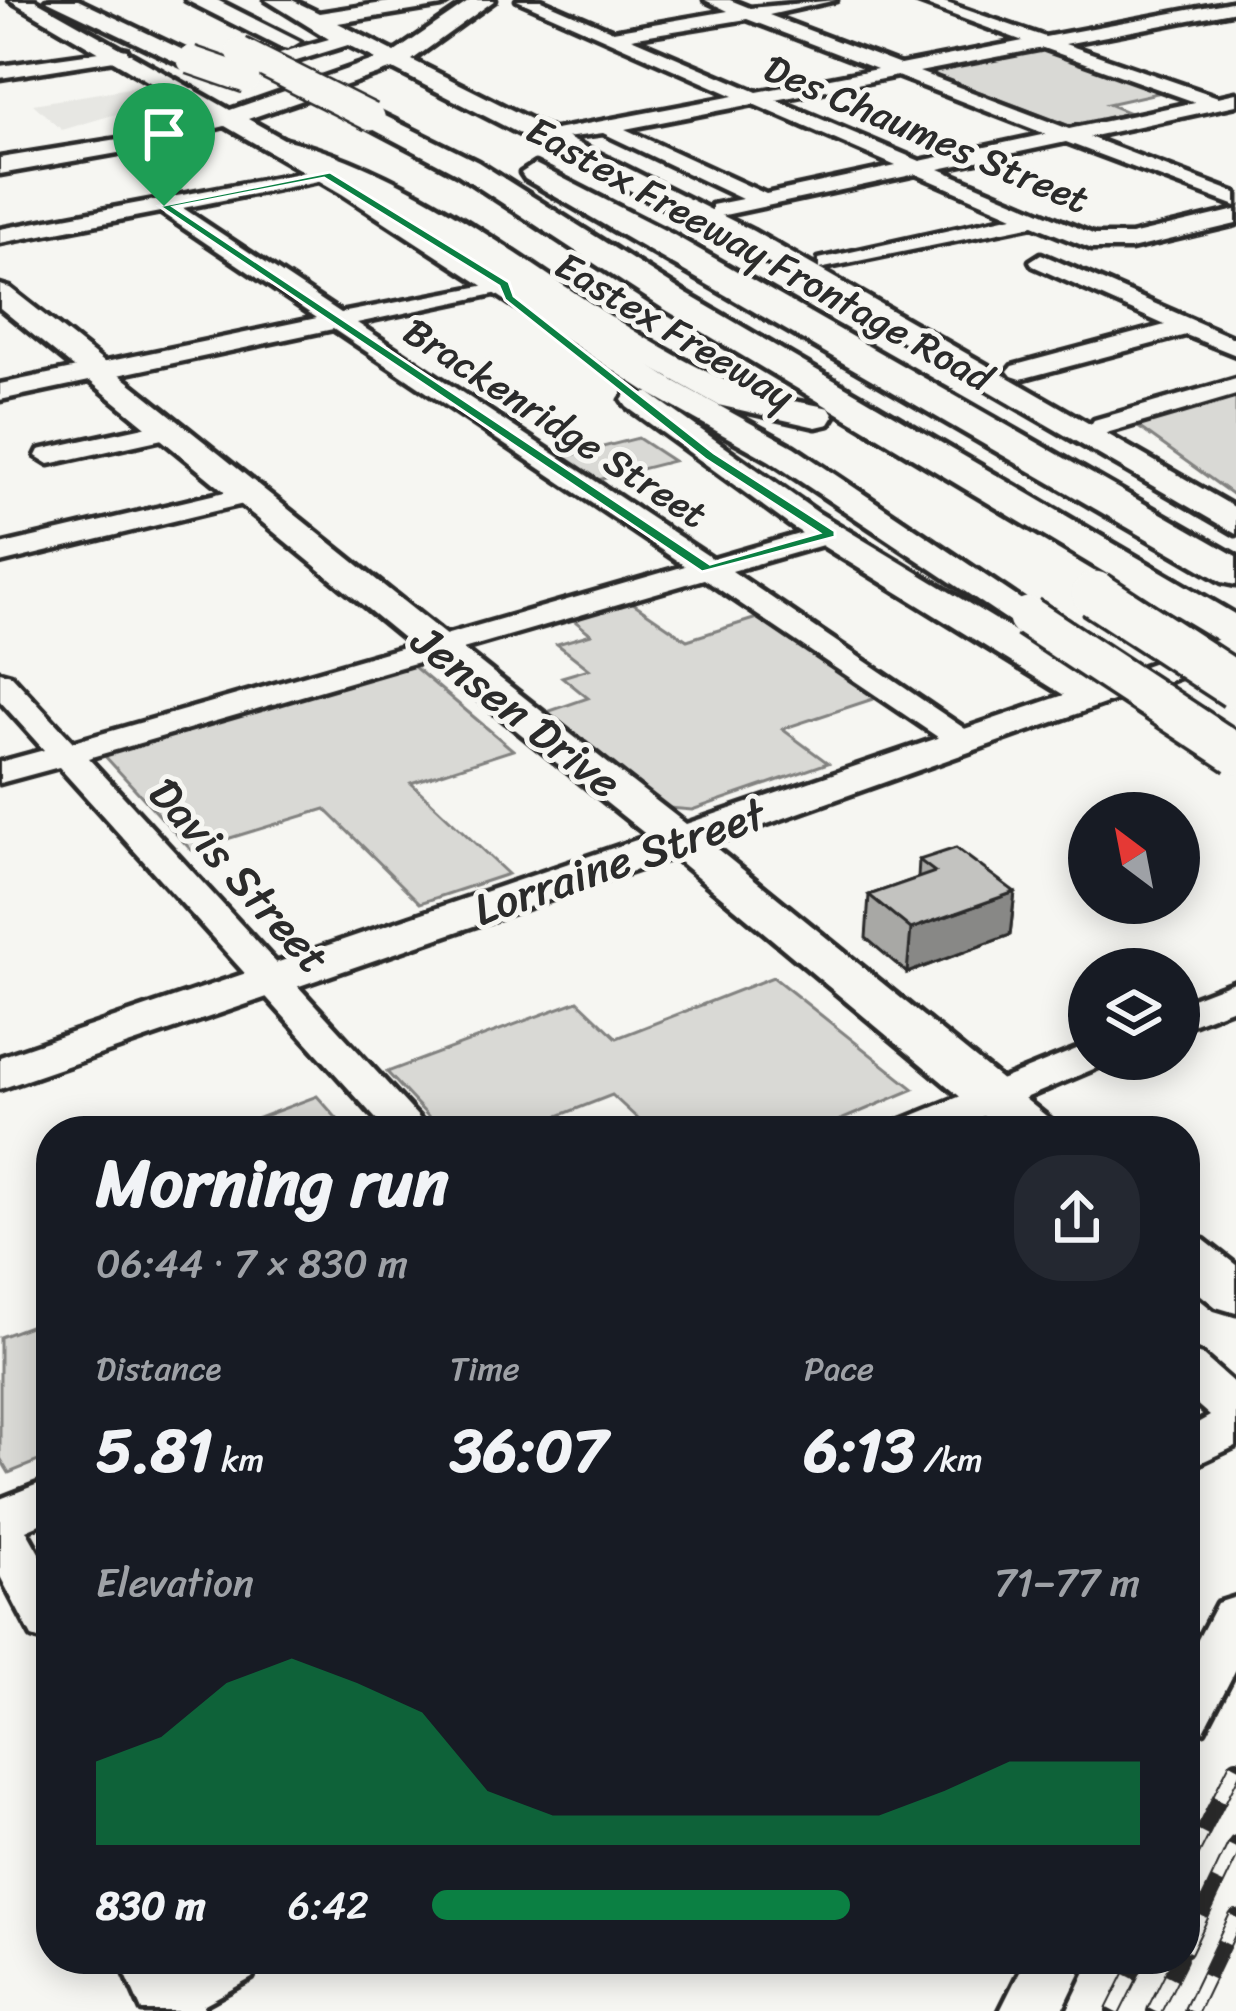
<!DOCTYPE html>
<meta charset="utf-8">
<style>
body{margin:0;font-family:Sriracha,sans-serif;background:#242831;color:#f1f3f6;height:100vh;display:flex;flex-direction:column;font-size:45px;white-space:nowrap}
*{box-sizing:border-box;margin:0}
p{font-size:39px;color:#9ea1a6}
.icon{flex:none;width:66px;height:66px;fill:none;stroke:currentColor;stroke-width:2;stroke-linecap:round;stroke-linejoin:round}
.map{position:relative;flex:1;overflow:hidden}
.details{position:absolute;left:36px;top:1116px;width:1164px;height:858px;display:flex;flex-direction:column;background:#171b24;border-radius:48px;box-shadow:0 6px 30px #0003}
.details>*{flex:none}
.needle{width:78px;rotate:328deg}
.tools{position:absolute;left:1068px;top:792px;display:grid;gap:24px}
.tools a{display:grid;place-items:center;width:132px;height:132px;border-radius:50%;background:#171b24;box-shadow:0 6px 30px #0003;font-size:60px}
.pin{position:absolute;display:grid;place-items:center;width:102px;height:102px;color:#fff;margin:-123px -51px;border-radius:50% 50% 50% 0;rotate:-45deg;box-shadow:0 0 12px #0007}
.pin .icon{rotate:45deg}
.round{display:grid;place-items:center;flex:none;width:126px;height:126px;border-radius:48px;background:#242831}
.headline{display:flex;align-items:center;justify-content:space-between;height:204px;padding:0 60px}
h1{font-size:66px;font-weight:700;line-height:90px}
.stats{display:grid;grid-template-columns:repeat(3,1fr);gap:18px;height:204px;padding:12px 60px}
.stats div{display:grid;align-content:center}
.stats b{font-size:60px;font-weight:700}
.stats small{font-size:33px;font-weight:400}
.stats p{font-size:33px}
.chart{height:336px;padding:24px 60px}
.chart p{display:flex;justify-content:space-between}
.chart svg{width:100%;height:216px;margin-top:12px;fill:#0b8043;opacity:.7}
ul{padding:0 60px;list-style:none;font-size:39px}
li{display:grid;grid-template-columns:192px 144px 1fr;align-items:center;height:90px}
li i{height:30px;border-radius:15px;background:#0b8043}
.map>svg:first-child{display:block}
.built{fill:#e7e7e3}
.green{fill:#d9d9d5;stroke:#828280;stroke-width:3}
.lines{fill:none;stroke-linecap:round;stroke-linejoin:round}
.minor-casing{stroke:#2b2b2b;stroke-width:9}
.major-casing{stroke:#2b2b2b;stroke-width:9}
.highway-casing{stroke:#2b2b2b;stroke-width:9}
.minor{fill:#f6f6f2;fill-rule:evenodd}
.major{fill:#f6f6f2;fill-rule:evenodd}
.highway{fill:#f6f6f2;fill-rule:evenodd}
.rail-casing{stroke:#2b2b2b;stroke-width:16}
.rail{stroke:#f6f6f2;stroke-width:12;stroke-dasharray:38;stroke-linecap:butt}
.major-bridge-casing{stroke:#2b2b2b;stroke-width:46;stroke-linecap:butt}
.highway-bridge-far1-casing{stroke:#2b2b2b;stroke-width:32;stroke-linecap:butt}
.highway-bridge-casing{stroke:#2b2b2b;stroke-width:52;stroke-linecap:butt}
.major-bridge{stroke:#f6f6f2;stroke-width:39}
.highway-bridge-far1{stroke:#f6f6f2;stroke-width:27}
.highway-bridge{stroke:#f6f6f2;stroke-width:45}
.wall{fill:#a8a8a5;stroke:#2b2b2b;stroke-width:3}
.shaded-wall{fill:#888886;stroke:#2b2b2b;stroke-width:3}
.building{fill:#c3c3c0;stroke:#2b2b2b;stroke-width:3}
.route{fill:#0b8043;stroke:#fff;stroke-width:3;fill-rule:evenodd}
.labels{text-anchor:middle;stroke-width:10;stroke-linejoin:round;paint-order:stroke}
.far-street-label{font-size:39px;fill:#2b2b2b;stroke:#f6f6f2}
.street-label{font-size:45px;fill:#2b2b2b;stroke:#f6f6f2}
</style>
<div class="map">
<svg width="1236" height="2011" viewBox="0 0 1236 2011">
<rect width="100%" height="100%" fill="#f6f6f2"/>
<filter id="ink" filterUnits="userSpaceOnUse"><feTurbulence type="fractalNoise" baseFrequency=".00833" numOctaves="2"/><feDisplacementMap in="SourceGraphic" scale="24" xChannelSelector="R" yChannelSelector="G"/><feConvolveMatrix kernelMatrix="1 2 1 2 8 2 1 2 1" color-interpolation-filters="sRGB"/></filter>
<g filter="url(#ink)">
<!-- built -->
<polygon class="built" points="141,86 160,101 62,130 33,104"/>
<!-- green -->
<g class="green">
<polygon points="1042,50 1162,92 1108,104 1130,113 1069,126 927,72"/>
<polygon points="1236,396 1236,497 1137,426"/>
<polygon points="638,438 673,461 598,480 563,457"/>
<polygon points="630,601 687,640 757,618 876,698 782,729 828,763 692,810 669,808 547,712 588,698 562,677 589,669 557,644 591,634 571,618"/>
<polygon points="412,665 513,750 411,783 508,874 420,903 325,809 191,850 103,754"/>
<polygon points="773,977 914,1089 815,1131 651,1131 612,1095 520,1131 442,1131 387,1072 578,1001 617,1038"/>
<polygon points="317,1096 348,1131 224,1131"/>
<polygon points="51,1318 51,1456 9,1473 0,1458 0,1337"/>
</g>
<g class="lines">
<defs>
<g id="minor">
<path d="M 517,0 L 541,0 L 613,31 L 728,11 L 705,0 L 730,0 L 750,8 L 836,0 L 769,15 L 900,65 L 1023,41 L 913,0 L 938,0 L 1045,37 L 1236,1 L 1236,11 L 1065,44 L 1218,97 L 1236,93 L 1236,105 L 1089,137 L 1236,193 L 1236,206 L 1066,142 L 939,169 L 1095,235 L 1131,235 L 1236,210 L 1236,224 L 1131,249 L 1092,249 L 1033,225 L 819,269 L 819,259 L 1013,216 L 916,174 L 720,216 L 712,215 L 712,205 L 742,199 L 603,133 L 543,141 L 540,137 L 550,131 L 734,96 ZM 747,19 L 877,69 L 757,92 L 631,38 ZM 1043,48 L 1195,102 L 1069,129 L 919,72 ZM 897,76 L 1046,134 L 920,161 L 776,100 ZM 753,104 L 896,166 L 766,194 L 625,129 Z"/>
<polygon points="121,49 127,50 127,58 0,78 0,66"/>
<polygon points="326,168 336,174 333,178 183,208 341,313 513,280 513,290 357,323 713,559 830,525 840,528 844,534 840,540 732,571 983,741 978,748 954,748 704,579 88,758 431,1131 387,1131 59,767 0,783 0,762 44,750 0,701 0,672 11,675 73,742 685,566 333,329 0,400 0,384 317,318 160,212 0,243 0,229"/>
<polygon points="1041,254 1236,339 1236,355 1186,335 1021,379 1012,376 1008,371 1012,366 1165,325 1033,266 1030,261"/>
<polygon points="1236,379 1236,395 1103,434 1090,426 1094,420"/>
<polygon points="167,422 176,424 180,430 176,436 49,464 36,456 39,450"/>
<polygon points="250,486 260,488 264,494 260,500 0,563 0,545"/>
<polygon points="1236,981 1236,1007 1179,1029 1179,1003"/>
<polygon points="1089,1044 1089,1059 1107,1059 1103,1065 948,1131 891,1131 897,1122"/>
<polygon points="1185,1350 1202,1355 1236,1385 1236,1446 1185,1470 1185,1430 1210,1416 1185,1394"/>
<polygon points="51,1479 51,1519 26,1530 51,1574 51,1643 32,1637 0,1576 0,1499"/>
<polygon points="1236,1597 1236,1669 1204,1731 1185,1737 1185,1664 1217,1603"/>
<polygon points="119,1959 261,1959 252,1978 203,2005 205,2011 142,2011"/>
<polygon points="1026,1959 1087,1959 1062,2011 1000,2011"/>
</g>
<g id="major">
<polygon points="10,0 35,0 230,110 376,59 348,45 232,81 216,81 216,71 329,39 266,0 292,0 319,13 402,0 452,0 442,6 338,23 395,52 471,0 495,0 412,60 753,231 1236,508 1236,534 733,243 393,69 248,119 360,182 667,377 794,447 1047,617 1041,625 1015,625 770,461 645,391 342,194 225,126 118,153 0,174 0,158 118,139 207,116"/>
<path d="M 0,285 L 10,288 C 236,465 458,648 686,824 L 1064,695 L 792,527 L 627,407 L 622,400 L 627,393 L 649,393 L 817,512 L 1099,682 L 1236,633 L 1236,657 L 711,844 L 1051,1120 L 1059,1131 L 1001,1131 L 674,857 L 0,1089 L 0,1057 L 648,836 C 430,663 217,483 0,308 Z"/>
<polygon points="1185,1235 1204,1240 1236,1265 1236,1313 1216,1307 1185,1282"/>
</g>
<g id="highway">
<polygon points="46,0 78,0 204,60 191,68 182,65"/>
<polygon points="186,0 217,0 300,42 288,49 279,47"/>
<polygon points="371,109 478,162 685,293 1236,615 1236,646 1221,642 661,307 458,174 361,123 357,117"/>
<path d="M 283,139 C 453,181 581,319 740,387 C 767,399 800,401 829,408 L 834,416 L 829,424 L 816,427 L 718,405 L 573,324 L 423,222 L 359,187 L 273,153 L 269,147 Z"/>
<polygon points="535,164 672,234 1236,556 1236,585 1222,582 525,179 521,173"/>
</g>
</defs>
<!-- minor casing -->
<use href="#minor" class="minor-casing"/>
<!-- major casing -->
<use href="#major" class="major-casing"/>
<!-- highway casing -->
<use href="#highway" class="highway-casing"/>
<!-- minor -->
<use href="#minor" class="minor"/>
<!-- major -->
<use href="#major" class="major"/>
<!-- highway -->
<use href="#highway" class="highway"/>
<defs>
<g id="rail">
<polyline points="1185,1867 1236,1766"/>
<polyline points="1185,1950 1236,1843"/>
<polyline points="1113,2011 1139,1959"/>
<polyline points="1154,2011 1180,1959"/>
<polyline points="1191,2011 1236,1917"/>
</g>
</defs>
<!-- rail casing -->
<use href="#rail" class="rail-casing"/>
<!-- rail -->
<use href="#rail" class="rail"/>
<defs>
<polyline id="major-bridge" points="1028,617 1236,754"/>
<g id="highway-bridge-far1">
<polyline points="240,51 371,117"/>
<polyline points="191,60 246,79"/>
</g>
<polyline id="highway-bridge" points="1095,594 1236,686"/>
</defs>
<!-- major-bridge casing -->
<use href="#major-bridge" class="major-bridge-casing"/>
<!-- highway-bridge-far1 casing -->
<use href="#highway-bridge-far1" class="highway-bridge-far1-casing"/>
<!-- highway-bridge casing -->
<use href="#highway-bridge" class="highway-bridge-casing"/>
<!-- major-bridge -->
<use href="#major-bridge" class="major-bridge"/>
<!-- highway-bridge-far1 -->
<use href="#highway-bridge-far1" class="highway-bridge-far1"/>
<!-- highway-bridge -->
<use href="#highway-bridge" class="highway-bridge"/>
</g>
<!-- wall -->
<polygon class="wall" points="919,860 1015,892 1010,935 907,973 866,938 869,895 918,878"/>
<!-- shaded-wall -->
<polygon class="shaded-wall" points="1015,892 1010,935 907,973 911,929"/>
<!-- building -->
<polygon class="building" points="956,848 1015,892 911,929 869,895 935,872 919,860"/>
</g>
<!-- route -->
<path class="route" d="M 330,172 L 509,282 L 514,296 L 714,453 L 835,531 L 835,537 L 702,572 L 159,206 ZM 324,178 L 499,286 L 505,300 L 705,459 L 819,533 L 710,564 L 174,207 Z"/>
<g class="labels">
<!-- far-street labels -->
<g class="far-street-label">
<text transform="translate(927 133) rotate(23)" y="14">Des Chaumes Street</text>
<text transform="translate(760 253) rotate(29)" y="14">Eastex Freeway Frontage Road</text>
<text transform="translate(675 330) rotate(31)" y="14">Eastex Freeway</text>
<text transform="translate(556 422) rotate(33)" y="14">Brackenridge Street</text>
</g>
<!-- street labels -->
<g class="street-label">
<text transform="translate(517 711) rotate(38)" y="16">Jensen Drive</text>
<text transform="translate(619 861) rotate(-19)" y="16">Lorraine Street</text>
<text transform="translate(240 875) rotate(48)" y="16">Davis Street</text>
</g>
</g>
</svg>
<div class="tools">
<a><svg class="needle" viewBox="-14 -14 28 28"><path d="M0-13l5 13h-10z" fill="#e53935"/><path d="M0 13l5-13h-10z" fill="#9ea1a6"/></svg></a>
<a><svg class="icon" aria-label="layers" viewBox="0 0 24 24"><path d="M12 4l9 5-9 5-9-5zM3 14l9 5 9-5"/></svg></a>
</div>
<div class="pin" style="left:164px;top:206px;background:#1e9e55"><svg class="icon" aria-label="arrive" viewBox="0 0 24 24"><path d="M6 21V4h12l-3 4 3 4H6"/></svg></div>
<section class="details">
<div class="headline"><div><h1>Morning run</h1><p>06:44 · 7 × 830 m</p></div><a class="round"><svg class="icon" aria-label="share" viewBox="0 0 24 24"><path d="M12 15V3M7 8l5-5 5 5M5 13v7h14v-7"/></svg></a></div>
<div class="stats">
<div><p>Distance</p><b>5.81<small> km</small></b></div>
<div><p>Time</p><b>36:07</b></div>
<div><p>Pace</p><b>6:13<small> /km</small></b></div>
</div>
<div class="chart"><p><span>Elevation</span>71–77 m</p>
<svg viewBox="0 0 160 44" preserveAspectRatio="none"><path d="M0 44V27L10 22L20 11L30 6L40 11L50 17L60 33L70 38L80 38L90 38L100 38L110 38L120 38L130 33L140 27L150 27L160 27V44z"/></svg>
</div>
<ul>
<li><b>830 m</b>6:42<i style="width:59%"></i></li>
</ul>
</section>
</div>
